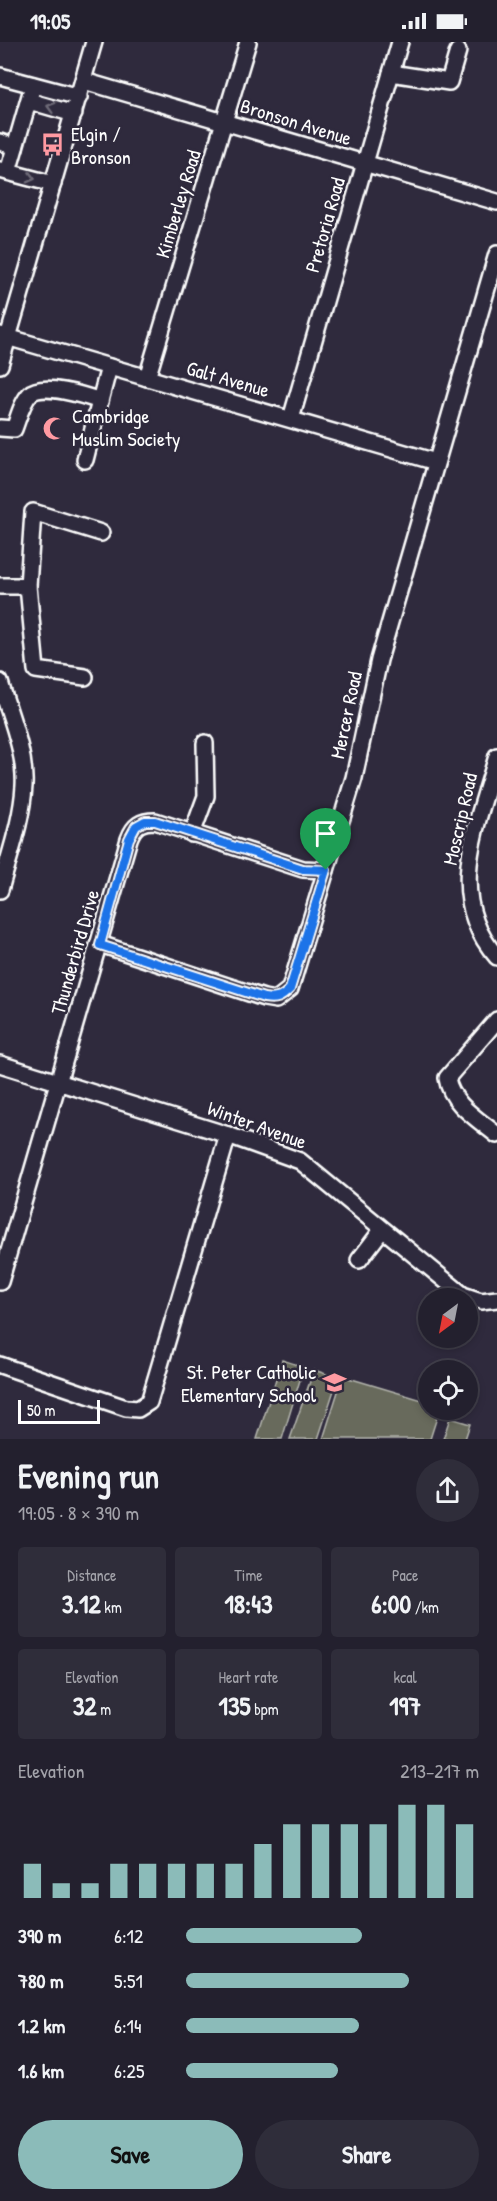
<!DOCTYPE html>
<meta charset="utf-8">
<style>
body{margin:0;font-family:"Patrick Hand",sans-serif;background:#2f2d3a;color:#f1f3f6;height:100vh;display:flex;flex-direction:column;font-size:22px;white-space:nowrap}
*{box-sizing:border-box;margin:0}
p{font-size:20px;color:#a3a3aa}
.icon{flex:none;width:33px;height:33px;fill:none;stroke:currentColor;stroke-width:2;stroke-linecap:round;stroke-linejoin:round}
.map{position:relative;height:1397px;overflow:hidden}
.sheet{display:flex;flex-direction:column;background:#23202e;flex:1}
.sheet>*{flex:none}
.needle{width:39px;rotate:212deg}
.tools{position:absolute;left:418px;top:1246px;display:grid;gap:12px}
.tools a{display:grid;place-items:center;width:60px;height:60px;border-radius:50%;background:#23202e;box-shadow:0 3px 9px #0003,0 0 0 2px #403e4a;font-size:30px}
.scale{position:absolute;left:18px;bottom:15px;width:82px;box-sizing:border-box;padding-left:6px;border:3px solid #fff;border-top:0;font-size:16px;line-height:21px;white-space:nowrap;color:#fff;-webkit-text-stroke:4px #2f2a3d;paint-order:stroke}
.pin{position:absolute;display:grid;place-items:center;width:51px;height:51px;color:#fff;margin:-62px -26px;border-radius:50% 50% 50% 0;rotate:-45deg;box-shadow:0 0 6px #0007}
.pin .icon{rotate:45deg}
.round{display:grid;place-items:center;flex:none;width:63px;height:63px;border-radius:32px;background:#2f2d3a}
.summary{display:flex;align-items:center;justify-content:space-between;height:102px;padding:0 18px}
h1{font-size:33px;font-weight:800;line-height:45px}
.metrics{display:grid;grid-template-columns:repeat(3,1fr);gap:9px;height:102px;padding:6px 18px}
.metrics div{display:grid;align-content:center;border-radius:6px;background:#2f2d3a;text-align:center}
.metrics b{font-size:26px;font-weight:800}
.metrics small{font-size:16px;font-weight:400}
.metrics p{font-size:16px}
.chart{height:168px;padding:12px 18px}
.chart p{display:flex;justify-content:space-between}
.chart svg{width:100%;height:108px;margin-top:6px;stroke:#8bbbb9;stroke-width:6}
.primary-button{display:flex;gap:12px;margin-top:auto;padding:12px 18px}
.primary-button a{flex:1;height:69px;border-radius:36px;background:#8bbbb9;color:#111;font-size:24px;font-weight:800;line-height:69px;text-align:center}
.primary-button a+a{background:#2f2d3a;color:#f1f3f6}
ul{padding:0 18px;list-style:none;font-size:20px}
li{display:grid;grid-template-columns:96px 72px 1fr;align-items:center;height:45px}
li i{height:15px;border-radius:8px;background:#8bbbb9}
.status{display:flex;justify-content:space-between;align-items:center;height:42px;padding:0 30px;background:#23202e;direction:ltr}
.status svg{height:16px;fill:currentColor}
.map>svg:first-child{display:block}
.green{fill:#686b5c;stroke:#b4b5ae;stroke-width:1.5}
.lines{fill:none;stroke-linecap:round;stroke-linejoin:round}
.minor-casing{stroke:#fff;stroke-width:20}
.minor{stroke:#2f2a3d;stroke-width:15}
.oneway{stroke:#6d6a77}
.route-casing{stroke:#fff;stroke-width:12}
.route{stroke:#1a73e8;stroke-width:8}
.labels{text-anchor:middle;stroke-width:5;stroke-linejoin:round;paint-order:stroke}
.street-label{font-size:20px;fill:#fff;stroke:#2f2a3d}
.poi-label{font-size:20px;fill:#fff;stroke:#2f2a3d;text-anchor:start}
</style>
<div class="status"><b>19:05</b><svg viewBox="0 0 49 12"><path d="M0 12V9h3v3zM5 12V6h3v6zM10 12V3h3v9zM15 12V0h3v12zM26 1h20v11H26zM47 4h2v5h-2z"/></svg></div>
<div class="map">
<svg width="497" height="1397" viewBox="0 0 497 1397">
<rect width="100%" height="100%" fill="#2f2a3d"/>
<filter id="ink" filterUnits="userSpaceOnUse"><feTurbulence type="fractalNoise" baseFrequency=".0167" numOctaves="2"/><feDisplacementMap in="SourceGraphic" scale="12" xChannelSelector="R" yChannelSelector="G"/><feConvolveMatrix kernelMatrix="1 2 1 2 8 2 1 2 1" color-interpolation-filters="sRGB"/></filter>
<g filter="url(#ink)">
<!-- green -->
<g class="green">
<polygon points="282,1318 304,1325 282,1397 257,1397"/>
<polygon points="314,1328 338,1336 318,1397 290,1397"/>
<polygon points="345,1335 429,1360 429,1368 436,1368 438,1372 430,1397 323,1397 342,1337"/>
<polygon points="450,1376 470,1382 465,1397 443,1397"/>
</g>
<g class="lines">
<defs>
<g id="minor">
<polyline points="391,31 449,40 458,9"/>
<polyline points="0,34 79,55"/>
<polyline points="84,39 497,160"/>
<polyline points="29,59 74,72"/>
<polyline points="0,100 15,105"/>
<polyline points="0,128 53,142"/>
<polyline points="8,130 33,43"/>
<polyline points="0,293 436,420"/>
<polyline points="0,323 94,0"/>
<polyline points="147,336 248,0"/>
<polyline points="291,377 400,0"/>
<path d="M 0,386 L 14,387 C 18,377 22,360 30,352 C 42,340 86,354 100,359 L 109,325"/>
<polyline points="85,418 100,359"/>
<polyline points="0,544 28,544"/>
<polyline points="85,635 36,628 28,544 33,470 101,491"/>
<path d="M 0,640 C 9,672 26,710 24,744 C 22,779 9,814 0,848"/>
<path d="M 497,714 C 478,782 443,854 497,915"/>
<polyline points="192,792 206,754 205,701"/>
<polyline points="100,902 264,956 276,958 290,947 354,736 379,618 497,212"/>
<path d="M 497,978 L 447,1036 C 451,1062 478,1077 497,1093"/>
<polyline points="0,1022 228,1093 300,1119 463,1253 481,1259 497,1257"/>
<polyline points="359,1218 382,1188"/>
<path d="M 0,1240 L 129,797 C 134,783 141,779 155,779 L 303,827 L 326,828"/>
<polyline points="0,1323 126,1366 138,1367 149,1360 228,1093"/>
</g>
</defs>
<!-- minor casing -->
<use href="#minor" class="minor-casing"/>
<!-- minor -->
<use href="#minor" class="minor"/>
</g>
<!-- one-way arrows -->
<defs><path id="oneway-chevron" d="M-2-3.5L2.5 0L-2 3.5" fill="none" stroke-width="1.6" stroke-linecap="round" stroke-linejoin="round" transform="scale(1.5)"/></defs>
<g class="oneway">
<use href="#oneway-chevron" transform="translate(51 65) rotate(-164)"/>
<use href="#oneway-chevron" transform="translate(31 136) rotate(14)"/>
</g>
</g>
<g class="lines" filter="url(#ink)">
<defs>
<path id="route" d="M 145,779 L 155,779 L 303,827 L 326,828 L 290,947 C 281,956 277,958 264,956 L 100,903 L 129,797 L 136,784 Z"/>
</defs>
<!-- route casing -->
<use href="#route" class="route-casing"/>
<!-- route -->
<use href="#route" class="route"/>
</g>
<!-- icons -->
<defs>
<symbol id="bus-bare" viewBox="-9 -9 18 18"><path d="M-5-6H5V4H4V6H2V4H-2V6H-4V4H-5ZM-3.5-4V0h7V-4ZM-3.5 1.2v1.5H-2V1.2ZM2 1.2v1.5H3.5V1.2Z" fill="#ff9aa2" stroke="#2f2a3d" stroke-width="2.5" paint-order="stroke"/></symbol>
<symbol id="mosque-bare" viewBox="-9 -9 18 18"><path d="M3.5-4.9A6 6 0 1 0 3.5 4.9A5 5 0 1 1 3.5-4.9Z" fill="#ff9aa2" stroke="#2f2a3d" stroke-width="2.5" paint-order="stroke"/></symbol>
<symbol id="school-bare" viewBox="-9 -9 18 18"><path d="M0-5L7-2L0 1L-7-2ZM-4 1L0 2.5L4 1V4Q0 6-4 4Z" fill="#ff9aa2" stroke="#2f2a3d" stroke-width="2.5" paint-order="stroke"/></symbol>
</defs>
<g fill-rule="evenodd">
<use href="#bus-bare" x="36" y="86" width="33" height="33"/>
<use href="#mosque-bare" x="38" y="370" width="33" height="33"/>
<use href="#school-bare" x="318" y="1324" width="33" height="33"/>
</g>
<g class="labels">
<!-- street labels -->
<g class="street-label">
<text transform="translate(296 80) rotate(17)" y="7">Bronson Avenue</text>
<text transform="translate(178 162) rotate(-73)" y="7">Kimberley Road</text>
<text transform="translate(325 183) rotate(-74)" y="7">Pretoria Road</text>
<text transform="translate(228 337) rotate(16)" y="7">Galt Avenue</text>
<text transform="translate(346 673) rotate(-78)" y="7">Mercer Road</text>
<text transform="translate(460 777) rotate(-77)" y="7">Moscrip Road</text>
<text transform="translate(75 910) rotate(-74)" y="7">Thunderbird Drive</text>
<text transform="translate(257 1083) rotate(20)" y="7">Winter Avenue</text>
</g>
<!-- poi labels -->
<g class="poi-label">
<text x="71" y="99">Elgin /<tspan x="71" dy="23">Bronson</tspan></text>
<text x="72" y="381">Cambridge<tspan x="72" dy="23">Muslim Society</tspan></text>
<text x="316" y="1337" text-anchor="end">St. Peter Catholic<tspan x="316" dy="23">Elementary School</tspan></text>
</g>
</g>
</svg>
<div class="tools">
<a><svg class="needle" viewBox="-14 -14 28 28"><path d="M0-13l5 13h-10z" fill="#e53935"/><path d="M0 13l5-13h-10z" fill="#a3a3aa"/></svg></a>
<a><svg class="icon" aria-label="locate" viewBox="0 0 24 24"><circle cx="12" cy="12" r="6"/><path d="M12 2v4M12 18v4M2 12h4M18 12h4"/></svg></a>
</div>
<div class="scale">50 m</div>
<div class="pin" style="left:326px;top:828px;background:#1e9e55"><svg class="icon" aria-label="arrive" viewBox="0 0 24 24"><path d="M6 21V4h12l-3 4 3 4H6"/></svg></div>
</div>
<section class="sheet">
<div class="summary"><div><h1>Evening run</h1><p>19:05 · 8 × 390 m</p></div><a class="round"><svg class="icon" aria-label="share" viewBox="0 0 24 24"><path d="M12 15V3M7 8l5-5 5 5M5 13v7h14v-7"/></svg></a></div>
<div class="metrics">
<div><p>Distance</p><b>3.12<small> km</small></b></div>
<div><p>Time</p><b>18:43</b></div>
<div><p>Pace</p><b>6:00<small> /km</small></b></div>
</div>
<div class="metrics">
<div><p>Elevation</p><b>32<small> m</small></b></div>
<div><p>Heart rate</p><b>135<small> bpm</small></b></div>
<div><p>kcal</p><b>197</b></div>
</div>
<div class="chart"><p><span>Elevation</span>213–217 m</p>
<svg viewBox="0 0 160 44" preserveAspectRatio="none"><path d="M5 44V30M15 44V38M25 44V38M35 44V30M45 44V30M55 44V30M65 44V30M75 44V30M85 44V22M95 44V14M105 44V14M115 44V14M125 44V14M135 44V6M145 44V6M155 44V14"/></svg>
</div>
<ul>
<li><b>390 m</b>6:12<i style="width:60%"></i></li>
<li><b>780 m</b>5:51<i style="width:76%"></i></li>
<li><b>1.2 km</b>6:14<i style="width:59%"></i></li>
<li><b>1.6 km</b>6:25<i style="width:52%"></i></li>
</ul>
<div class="primary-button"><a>Save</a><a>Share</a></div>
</section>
